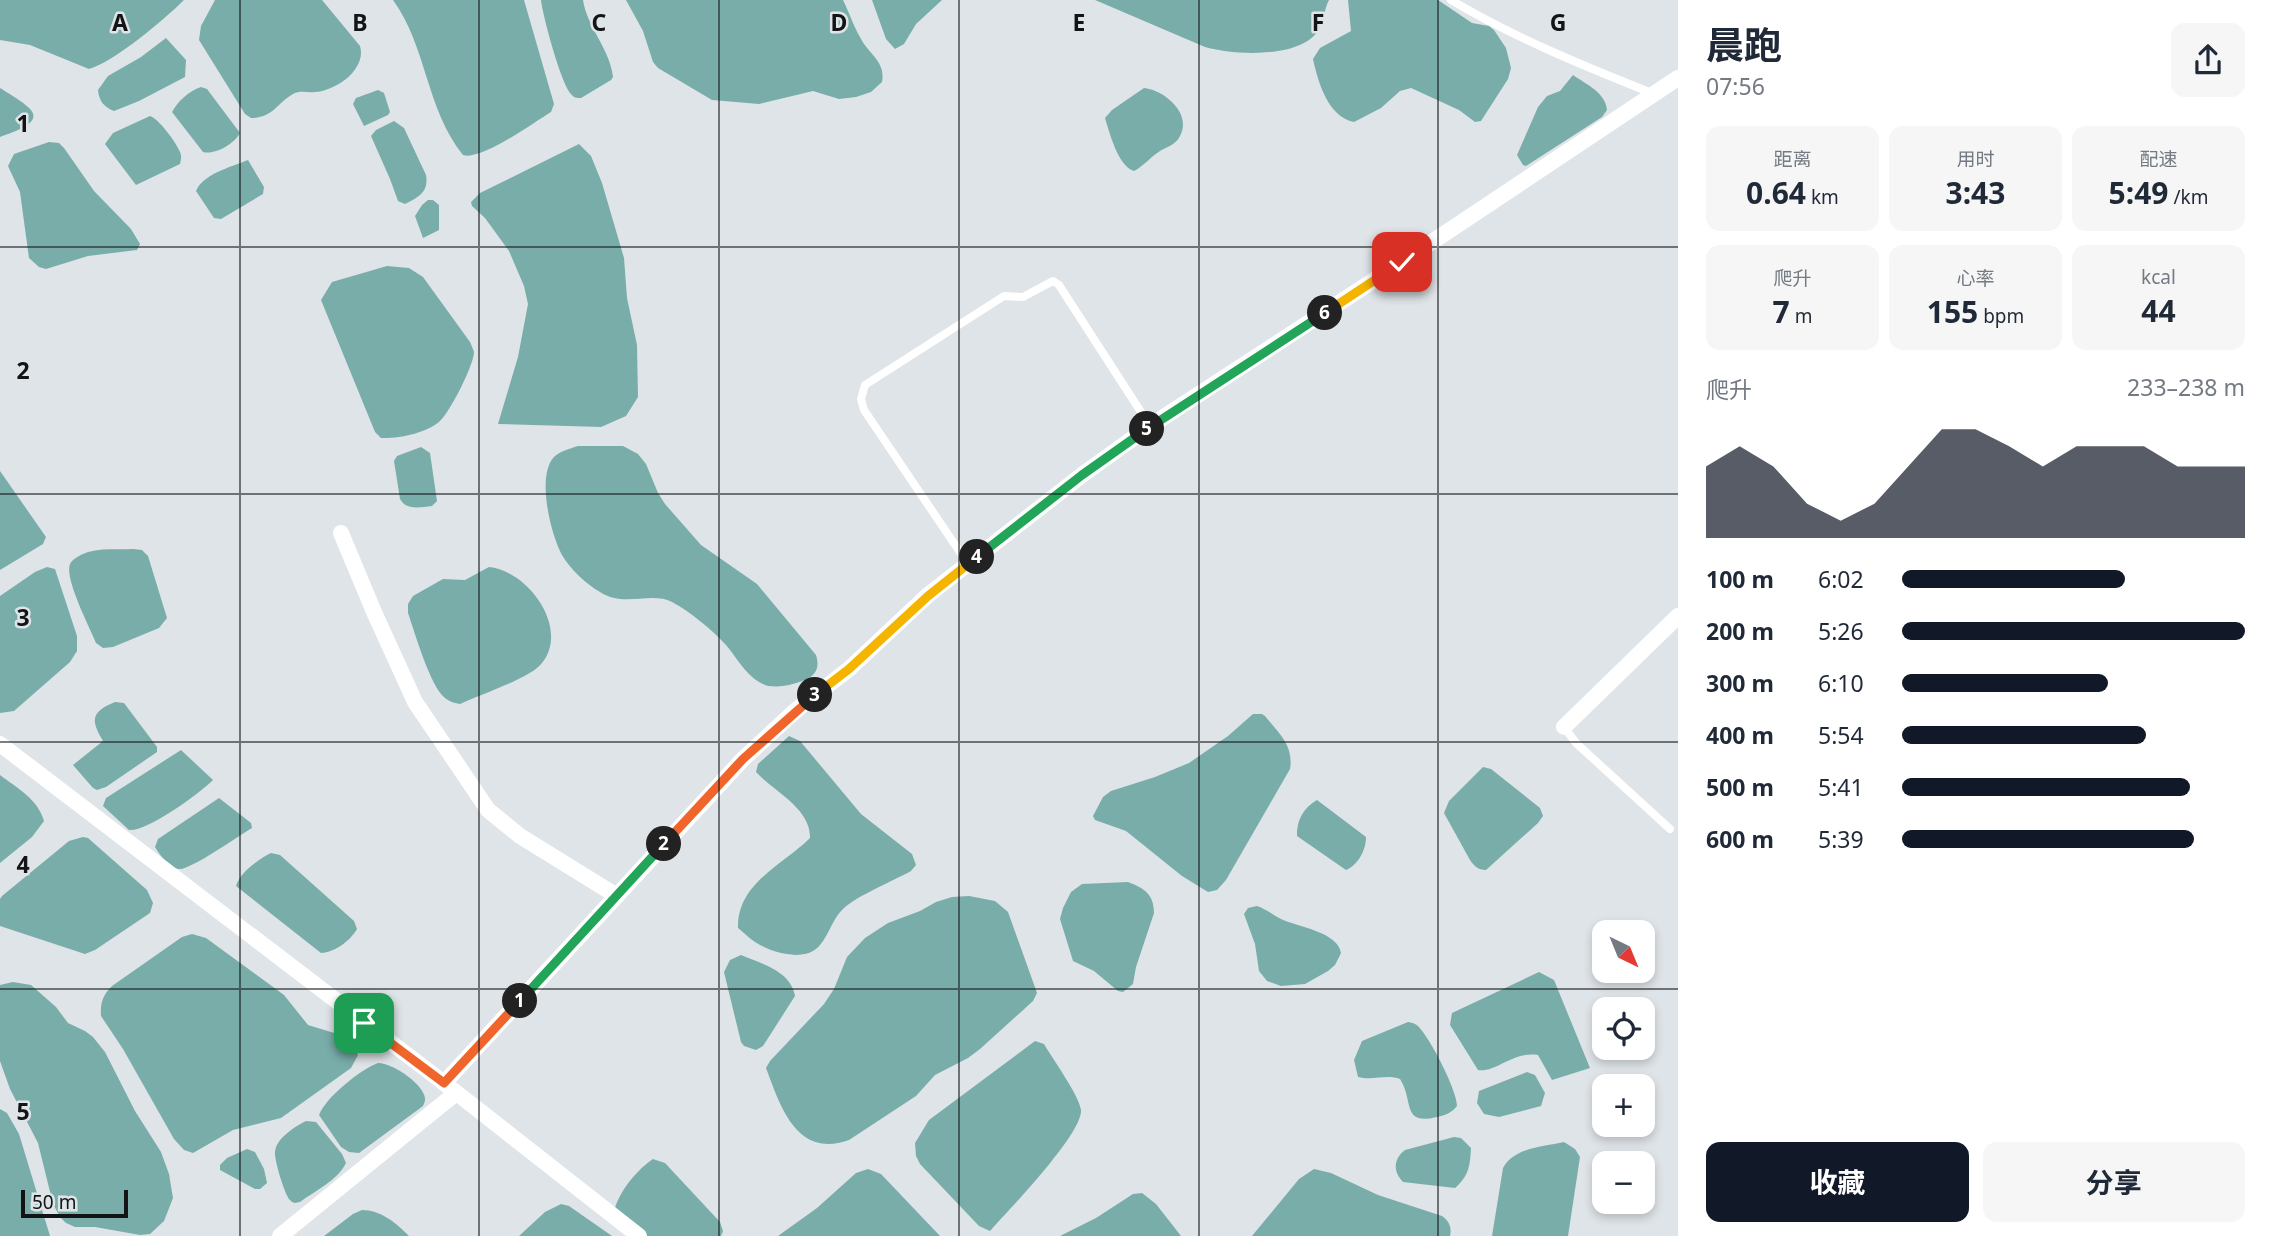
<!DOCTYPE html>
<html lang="zh">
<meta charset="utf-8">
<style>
body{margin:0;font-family:"Noto Sans","Noto Sans SC",sans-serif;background:#f6f6f7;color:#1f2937;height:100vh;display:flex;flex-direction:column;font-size:26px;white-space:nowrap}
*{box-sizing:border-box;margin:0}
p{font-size:23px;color:#747a83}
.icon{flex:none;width:38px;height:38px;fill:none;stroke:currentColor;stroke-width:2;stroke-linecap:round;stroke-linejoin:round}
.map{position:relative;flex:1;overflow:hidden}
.drawer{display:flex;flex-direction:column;background:#fff;width:595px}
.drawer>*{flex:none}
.needle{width:46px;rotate:137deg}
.controls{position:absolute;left:1592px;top:920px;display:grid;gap:14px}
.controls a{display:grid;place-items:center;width:63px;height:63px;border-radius:14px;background:#fff;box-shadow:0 4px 10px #0003;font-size:35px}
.scale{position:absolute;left:21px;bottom:18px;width:107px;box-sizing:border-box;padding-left:7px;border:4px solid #121415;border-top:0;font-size:19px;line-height:24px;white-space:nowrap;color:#121415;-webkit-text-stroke:5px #dfe4e8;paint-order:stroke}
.pin{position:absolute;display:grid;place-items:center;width:60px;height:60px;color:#fff;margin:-30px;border-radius:14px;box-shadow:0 4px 10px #0006}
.km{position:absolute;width:35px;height:35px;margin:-18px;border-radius:50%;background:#222;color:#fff;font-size:19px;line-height:35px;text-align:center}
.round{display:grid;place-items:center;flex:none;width:74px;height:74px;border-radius:14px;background:#f6f6f7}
.summary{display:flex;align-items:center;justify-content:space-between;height:119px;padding:0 28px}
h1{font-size:38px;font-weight:700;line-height:52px}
.stats{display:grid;grid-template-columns:repeat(3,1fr);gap:10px;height:119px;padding:7px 28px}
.stats div{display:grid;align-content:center;border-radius:14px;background:#f6f6f7;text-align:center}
.stats b{font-size:30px;font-weight:700}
.stats small{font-size:19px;font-weight:400}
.stats p{font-size:19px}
.chart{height:196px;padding:14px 28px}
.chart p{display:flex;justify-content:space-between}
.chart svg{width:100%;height:126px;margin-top:7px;fill:#111827;opacity:.7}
.primary-button{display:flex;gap:14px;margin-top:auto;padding:14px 28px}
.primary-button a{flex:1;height:80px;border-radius:14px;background:#111827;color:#fff;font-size:28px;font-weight:700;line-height:80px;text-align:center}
.primary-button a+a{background:#f6f6f7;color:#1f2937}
ul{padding:0 28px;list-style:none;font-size:23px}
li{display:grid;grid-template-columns:112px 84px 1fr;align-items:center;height:52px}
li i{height:18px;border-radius:9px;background:#111827}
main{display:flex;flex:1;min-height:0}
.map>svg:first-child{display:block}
.water{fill:#79adaa}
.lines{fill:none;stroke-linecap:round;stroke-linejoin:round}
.lane{stroke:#fff;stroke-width:8}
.street{stroke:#fff;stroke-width:16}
.split-1-casing{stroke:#fff;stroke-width:14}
.split-2-casing{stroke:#fff;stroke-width:14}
.split-3-casing{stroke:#fff;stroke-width:14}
.split-4-casing{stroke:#fff;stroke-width:14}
.split-5-casing{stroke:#fff;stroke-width:14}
.split-6-casing{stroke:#fff;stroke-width:14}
.split-7-casing{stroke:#fff;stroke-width:14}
.split-1{stroke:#f0652b;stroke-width:9}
.split-2{stroke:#22a559;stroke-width:9}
.split-3{stroke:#f0652b;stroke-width:9}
.split-4{stroke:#f5b400;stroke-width:9}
.split-5{stroke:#22a559;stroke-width:9}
.split-6{stroke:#22a559;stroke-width:9}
.split-7{stroke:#f5b400;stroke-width:9}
.grid{fill:none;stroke:#121415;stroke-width:2;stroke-opacity:0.55}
.grid-label{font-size:23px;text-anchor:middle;font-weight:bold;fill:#121415;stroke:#dfe4e8;stroke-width:5;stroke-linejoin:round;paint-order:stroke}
</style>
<main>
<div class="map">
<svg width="1678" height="1236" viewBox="0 0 1678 1236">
<rect width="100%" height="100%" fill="#dfe4e8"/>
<!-- water -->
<g class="water">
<path d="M 0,0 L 184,0 C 165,19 114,62 89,69 L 30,45 L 0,40 Z"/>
<path d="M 215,0 L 322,0 L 360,46 C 367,69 336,91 315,92 C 307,93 301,90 293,94 C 277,103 273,118 251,118 L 245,114 L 199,40 L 201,26 Z"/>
<path d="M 393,0 L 524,0 L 554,104 L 551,112 C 533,123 481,161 463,155 C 426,109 427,47 393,0 Z"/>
<path d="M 541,0 L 583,0 C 587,27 610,49 613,77 L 611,80 L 581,98 C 576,98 574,98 571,94 C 561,83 543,17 541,0 Z"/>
<path d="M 626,0 L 843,0 C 849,12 853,25 860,37 C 868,54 886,61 882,82 L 871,92 L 856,97 L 839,99 L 813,91 L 759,104 L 712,100 L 658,68 L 653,62 L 643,31 Z"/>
<polygon points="872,0 942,0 916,24 904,44 895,49 886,39"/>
<path d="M 1095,0 L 1329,0 C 1324,9 1324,22 1318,31 C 1299,59 1233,55 1205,47 Z"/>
<path d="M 1348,0 L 1438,0 L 1472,23 L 1489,26 L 1494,30 L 1506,48 L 1511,68 L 1508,79 L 1481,121 L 1475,122 L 1459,110 L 1411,88 L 1400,91 L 1381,108 L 1354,122 C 1328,117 1318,82 1313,59 L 1320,48 L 1351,31 Z"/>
<path d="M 166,38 L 186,60 L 185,77 L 139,101 L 114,111 C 104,107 99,101 98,90 L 108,76 L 141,57 Z"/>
<path d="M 1573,75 C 1586,84 1606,93 1607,110 L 1602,117 L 1526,166 L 1523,165 L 1517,155 L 1538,107 L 1547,96 L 1560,91 Z"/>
<path d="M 201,87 L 207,89 L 240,133 C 234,144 215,155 203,152 L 172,112 C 178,101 189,91 201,87 Z"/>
<path d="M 0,88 C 37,111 52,119 0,137 Z"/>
<path d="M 1144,88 C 1165,90 1194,115 1179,138 C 1174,145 1167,147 1160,151 C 1150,157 1144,166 1134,171 C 1118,166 1110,134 1105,118 L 1112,110 Z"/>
<polygon points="378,90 384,93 390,112 388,115 364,126 353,104 356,98"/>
<path d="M 150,116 C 159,119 176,142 180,152 C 182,157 181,159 180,164 L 136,185 L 105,144 L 113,133 Z"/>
<path d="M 394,121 L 404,128 L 426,175 C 429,192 419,197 405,204 L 398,201 L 390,179 L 371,136 L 376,130 Z"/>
<polygon points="49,142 59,143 64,148 94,191 131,229 140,244 137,250 88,256 46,269 39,267 29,258 20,192 8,166 14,154"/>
<polygon points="579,144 591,156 602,183 624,258 627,298 637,345 638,397 626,416 601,427 498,424 518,357 528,304 524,286 509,251 485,218 472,206 471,202 480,193"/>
<path d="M 248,160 L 264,187 L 263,194 L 221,219 L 214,218 L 196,191 C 203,174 231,167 248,160 Z"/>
<polygon points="428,200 433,200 439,205 439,230 423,238 415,216 422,205"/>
<path d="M 387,266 L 409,268 L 423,277 L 470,342 C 471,344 473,349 474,352 C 474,365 449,414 439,422 C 426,433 398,439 381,438 L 375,432 L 321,300 L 332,282 Z"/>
<path d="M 578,446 L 623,446 L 638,454 L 646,464 L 658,493 L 665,504 L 701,545 L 757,584 L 816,655 C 819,665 818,672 809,678 C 798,684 774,690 763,684 C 747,677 737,658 726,645 C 711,629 692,613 672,602 C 651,591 624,608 600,592 C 586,584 570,569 562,555 C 551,535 536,476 554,457 C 560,451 569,449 578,446 Z"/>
<path d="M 421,447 L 430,453 L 437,501 L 432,506 C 420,507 407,511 400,499 L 394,461 L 397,456 Z"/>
<polygon points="0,471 46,537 43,544 0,570"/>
<path d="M 133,549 L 142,550 L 148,556 L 167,618 L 159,628 L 113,647 L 103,648 L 96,643 C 90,628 64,578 70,564 C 72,559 82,554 88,552 C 102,548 118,550 133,549 Z"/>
<polygon points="47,567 55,569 77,636 77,651 70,662 14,711 0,713 0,596 35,572"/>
<path d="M 489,567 C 528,571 570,628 542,663 C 531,678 479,695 460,704 C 455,703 450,702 445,698 C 430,686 415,633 408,613 L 408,604 L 413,596 L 443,579 L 465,580 Z"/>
<path d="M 115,702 L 124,703 L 157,747 L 157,752 L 106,787 L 97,790 L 93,788 L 73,765 L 103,741 C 91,721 90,712 115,702 Z"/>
<path d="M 1253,714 L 1262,714 L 1265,716 C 1279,733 1294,746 1290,769 L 1226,880 L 1217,890 L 1208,892 L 1182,876 L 1126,831 L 1095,820 L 1093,816 L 1103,797 L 1111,791 L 1155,777 L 1189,763 L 1228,736 Z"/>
<path d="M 789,736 L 800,741 L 861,814 L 912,854 L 916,865 L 911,871 C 893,881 857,896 844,908 C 832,919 830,933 820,945 C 806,963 771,953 755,942 C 749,938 743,932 738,928 C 737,883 783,865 810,838 C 811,808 773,791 756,772 L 758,764 Z"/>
<path d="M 181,750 L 213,780 C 200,793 147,832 129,830 L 103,806 L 106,798 Z"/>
<path d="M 1483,767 L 1491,769 L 1540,808 L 1543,816 L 1538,823 L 1486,870 C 1478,870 1474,866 1470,860 L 1444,813 L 1449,801 Z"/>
<path d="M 0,775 C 17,788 38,799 44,821 L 32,837 L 0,863 Z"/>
<path d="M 219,798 L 251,823 L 252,828 C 240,835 189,871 179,869 C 169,868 160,855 155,847 L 158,839 Z"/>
<path d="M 1317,800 L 1366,837 C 1366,850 1358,865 1346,870 L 1297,836 C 1296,821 1304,807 1317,800 Z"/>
<polygon points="83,837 88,838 147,890 153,903 150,913 95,950 85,954 0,926 0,899 2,896 69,841"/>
<path d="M 271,853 L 280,855 L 354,921 L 357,929 C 350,941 335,952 321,953 L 236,886 C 240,872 259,859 271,853 Z"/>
<path d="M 1128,882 C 1144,888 1154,894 1154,913 L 1136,967 L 1133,984 L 1123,992 L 1118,991 L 1094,971 L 1073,961 L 1060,919 L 1063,908 L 1071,892 L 1082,884 Z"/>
<path d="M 969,896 L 995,901 L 1008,912 L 1037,993 L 1033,1001 L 980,1049 L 968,1058 L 935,1075 L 916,1096 L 849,1140 C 796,1159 780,1105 766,1068 L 770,1061 L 824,1004 L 834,989 L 847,957 L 865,938 L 888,923 L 920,911 L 936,902 L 952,897 Z"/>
<path d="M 1257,906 C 1266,909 1273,915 1281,919 C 1298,927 1338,932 1341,953 L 1335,965 L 1328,971 L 1305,984 L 1281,986 L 1267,981 L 1259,971 L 1255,944 L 1244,914 L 1248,908 Z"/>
<path d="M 192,934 L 206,938 L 284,995 L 308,1025 L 344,1036 L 355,1046 L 358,1055 L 351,1068 L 281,1118 L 233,1130 L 193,1153 L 184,1150 L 174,1139 L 123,1049 L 101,1016 C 100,1003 103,995 112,986 L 182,937 Z"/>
<path d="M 741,955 C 762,964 791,971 795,996 L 763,1046 L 756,1050 L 744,1046 L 741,1042 L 724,972 L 730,960 Z"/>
<path d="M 1539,972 L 1554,980 L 1590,1068 L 1552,1080 L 1538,1055 C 1512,1051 1496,1073 1478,1070 L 1450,1025 L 1452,1013 Z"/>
<polygon points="13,982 31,985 56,1007 68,1023 85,1031 93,1037 105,1052 135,1111 161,1152 169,1174 173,1198 164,1221 150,1234 140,1235 95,1227 75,1227 66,1223 60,1217 53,1204 38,1143 10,1089 0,1061 0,985"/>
<path d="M 1408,1022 C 1413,1023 1414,1023 1418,1026 C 1430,1038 1457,1090 1457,1106 C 1451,1113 1446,1115 1437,1117 C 1401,1126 1414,1100 1400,1079 C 1386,1074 1373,1081 1358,1077 L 1354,1060 L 1362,1041 Z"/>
<path d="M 1035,1041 L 1044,1044 C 1052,1058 1079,1095 1081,1110 C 1083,1133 1008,1211 990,1231 L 979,1226 L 920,1164 L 916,1156 L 915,1143 L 929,1120 Z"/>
<path d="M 378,1063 C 393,1063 427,1086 425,1101 L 423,1106 L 359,1153 L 349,1152 L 341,1147 L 319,1115 C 325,1098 361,1069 378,1063 Z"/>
<polygon points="1527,1072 1535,1075 1545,1093 1541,1106 1499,1117 1484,1114 1477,1103 1479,1091"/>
<polygon points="0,1109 7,1113 19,1134 50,1236 0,1236"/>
<path d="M 306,1121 L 316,1122 L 342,1154 L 346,1163 C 338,1180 315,1191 300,1202 C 295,1203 294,1204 290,1200 C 285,1196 274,1159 275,1152 C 276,1138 296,1126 306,1121 Z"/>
<path d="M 1454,1137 L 1461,1138 L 1471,1148 C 1470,1165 1469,1176 1455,1188 L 1403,1182 C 1393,1172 1393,1159 1405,1150 Z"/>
<path d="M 1564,1142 L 1575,1149 L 1580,1157 L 1568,1236 L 1492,1236 L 1503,1168 C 1514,1147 1543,1147 1564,1142 Z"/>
<polygon points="247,1149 255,1152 264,1169 267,1183 260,1189 255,1189 220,1170 220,1165 227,1158"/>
<path d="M 653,1159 L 665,1163 L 720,1222 L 723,1231 L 721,1236 L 647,1236 L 632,1226 L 615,1208 C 620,1190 638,1169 653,1159 Z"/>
<polygon points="868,1169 881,1174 940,1236 778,1236 817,1208 856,1173"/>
<path d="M 1314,1169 L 1331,1173 L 1378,1195 L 1442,1216 C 1449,1221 1452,1227 1450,1236 L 1252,1236 L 1299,1179 Z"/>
<polygon points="1142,1193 1156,1204 1181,1236 1060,1236 1096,1218 1133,1194"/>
<polygon points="561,1204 569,1206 612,1236 519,1236 545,1212"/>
<path d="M 362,1210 C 381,1210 396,1223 409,1236 L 324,1236 L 353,1214 Z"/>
</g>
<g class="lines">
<!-- lane -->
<g class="lane">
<path d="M 1451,0 C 1515,38 1584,66 1654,94"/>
<polyline points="968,564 864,410 861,399 865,385 1004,296 1023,297 1053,281 1059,285 1150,426"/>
<polyline points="1564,727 1576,743 1670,829"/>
</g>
<!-- street -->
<g class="street">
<polyline points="341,533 374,612 415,702 488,810 520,836 617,896"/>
<polyline points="1564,727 1678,616"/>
<polyline points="0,744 444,1083 639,1236"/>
<polyline points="444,1083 743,759 796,710 849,669 928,595 1082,475 1150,426 1402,262 1678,78"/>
<polyline points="280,1236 456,1093"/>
</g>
</g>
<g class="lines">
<defs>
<polyline id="split-1" points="364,1023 444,1083 520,1001"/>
<polyline id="split-2" points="520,1001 664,844"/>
<polyline id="split-3" points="664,844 743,759 815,695"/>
<polyline id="split-4" points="815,695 849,669 928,596 977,557"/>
<polyline id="split-5" points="977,557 1082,475 1147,429"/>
<polyline id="split-6" points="1147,429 1325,313"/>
<polyline id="split-7" points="1325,313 1402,262"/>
</defs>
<!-- split-1 casing -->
<use href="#split-1" class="split-1-casing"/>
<!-- split-2 casing -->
<use href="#split-2" class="split-2-casing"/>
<!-- split-3 casing -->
<use href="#split-3" class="split-3-casing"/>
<!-- split-4 casing -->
<use href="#split-4" class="split-4-casing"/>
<!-- split-5 casing -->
<use href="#split-5" class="split-5-casing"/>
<!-- split-6 casing -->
<use href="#split-6" class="split-6-casing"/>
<!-- split-7 casing -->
<use href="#split-7" class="split-7-casing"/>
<!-- split-1 -->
<use href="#split-1" class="split-1"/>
<!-- split-2 -->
<use href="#split-2" class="split-2"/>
<!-- split-3 -->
<use href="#split-3" class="split-3"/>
<!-- split-4 -->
<use href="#split-4" class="split-4"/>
<!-- split-5 -->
<use href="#split-5" class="split-5"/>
<!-- split-6 -->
<use href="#split-6" class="split-6"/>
<!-- split-7 -->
<use href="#split-7" class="split-7"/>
</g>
<!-- grid -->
<path class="grid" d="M 240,0 L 240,1236M 479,0 L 479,1236M 719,0 L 719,1236M 959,0 L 959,1236M 1199,0 L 1199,1236M 1438,0 L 1438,1236M 0,247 L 1678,247M 0,494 L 1678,494M 0,742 L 1678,742M 0,989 L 1678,989"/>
<g class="grid-label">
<text x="120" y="31">A</text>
<text x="360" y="31">B</text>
<text x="599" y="31">C</text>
<text x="839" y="31">D</text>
<text x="1079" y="31">E</text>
<text x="1318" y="31">F</text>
<text x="1558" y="31">G</text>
<text x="23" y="132">1</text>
<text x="23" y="379">2</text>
<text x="23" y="626">3</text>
<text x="23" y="873">4</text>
<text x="23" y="1120">5</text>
</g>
</svg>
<div class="controls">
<a><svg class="needle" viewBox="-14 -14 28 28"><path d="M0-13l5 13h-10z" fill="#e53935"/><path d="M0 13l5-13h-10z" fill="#747a83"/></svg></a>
<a><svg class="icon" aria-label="locate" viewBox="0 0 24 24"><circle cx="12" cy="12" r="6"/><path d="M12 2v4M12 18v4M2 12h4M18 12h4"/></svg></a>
<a>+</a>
<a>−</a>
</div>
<div class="scale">50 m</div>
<div class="pin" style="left:364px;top:1023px;background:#1e9e55"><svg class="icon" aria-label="arrive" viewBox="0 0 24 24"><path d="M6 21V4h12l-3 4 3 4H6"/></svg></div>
<div class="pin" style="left:1402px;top:262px;background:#d93025"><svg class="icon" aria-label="check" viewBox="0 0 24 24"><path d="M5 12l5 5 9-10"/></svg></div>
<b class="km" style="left:520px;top:1001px">1</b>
<b class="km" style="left:664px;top:844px">2</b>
<b class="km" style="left:815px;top:695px">3</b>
<b class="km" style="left:977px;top:557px">4</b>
<b class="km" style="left:1147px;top:429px">5</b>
<b class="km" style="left:1325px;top:313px">6</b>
</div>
<section class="drawer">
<div class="summary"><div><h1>晨跑</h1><p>07:56</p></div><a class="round"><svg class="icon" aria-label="share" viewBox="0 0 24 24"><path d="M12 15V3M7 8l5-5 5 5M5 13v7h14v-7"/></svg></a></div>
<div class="stats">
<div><p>距离</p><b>0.64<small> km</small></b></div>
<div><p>用时</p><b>3:43</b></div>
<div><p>配速</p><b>5:49<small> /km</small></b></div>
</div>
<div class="stats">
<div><p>爬升</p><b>7<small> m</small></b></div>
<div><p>心率</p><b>155<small> bpm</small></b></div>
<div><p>kcal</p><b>44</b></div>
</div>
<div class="chart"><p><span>爬升</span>233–238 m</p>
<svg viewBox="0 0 160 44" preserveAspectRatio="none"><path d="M0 44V19L10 12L20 19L30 32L40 38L50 32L60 19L70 6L80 6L90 12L100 19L110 12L120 12L130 12L140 19L150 19L160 19V44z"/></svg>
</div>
<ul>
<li><b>100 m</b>6:02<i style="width:65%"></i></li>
<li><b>200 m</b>5:26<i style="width:100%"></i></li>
<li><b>300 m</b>6:10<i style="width:60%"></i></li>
<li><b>400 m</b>5:54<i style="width:71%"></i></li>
<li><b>500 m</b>5:41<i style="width:84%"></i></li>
<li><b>600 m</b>5:39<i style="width:85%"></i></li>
</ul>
<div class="primary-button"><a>收藏</a><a>分享</a></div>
</section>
</main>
